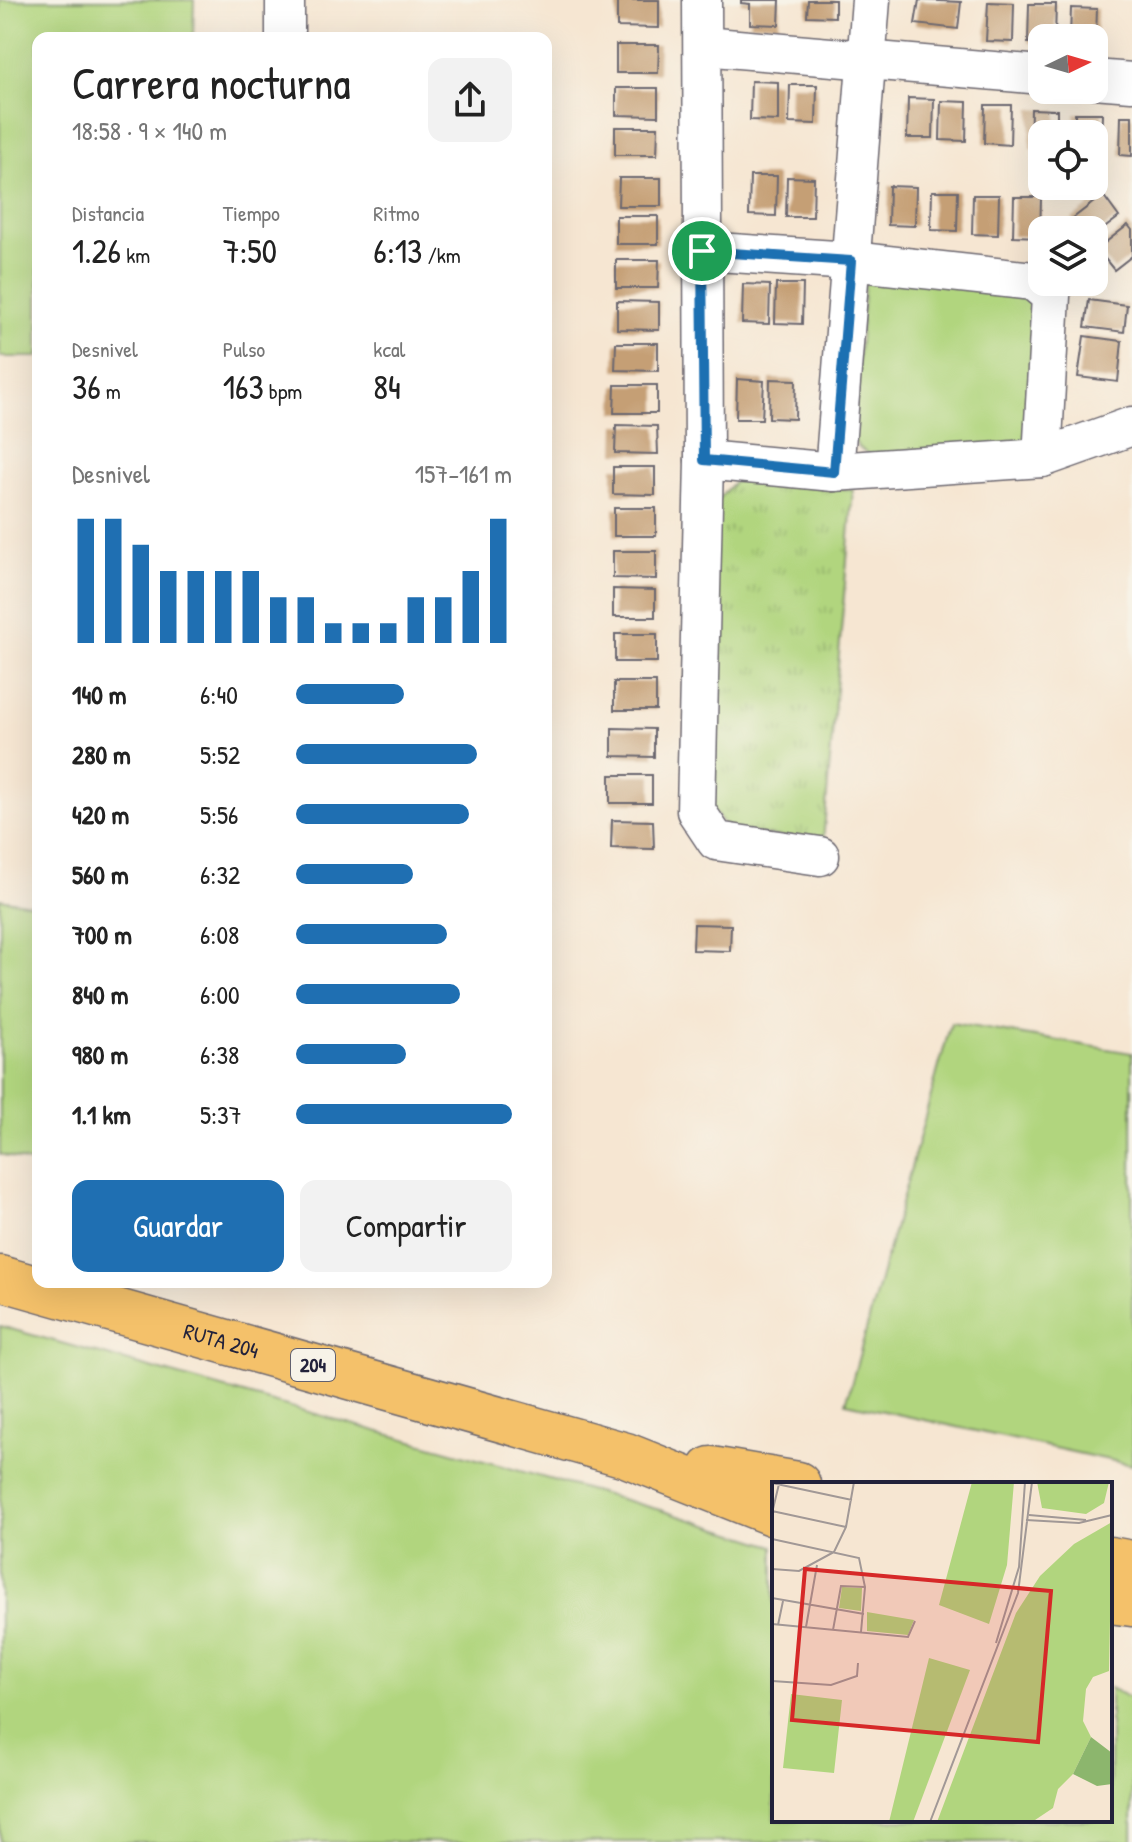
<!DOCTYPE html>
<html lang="es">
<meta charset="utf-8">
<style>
body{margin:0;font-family:"Patrick Hand",sans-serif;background:#f2f2f2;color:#222;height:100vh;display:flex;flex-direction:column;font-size:30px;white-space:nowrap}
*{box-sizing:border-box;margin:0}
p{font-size:26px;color:#767676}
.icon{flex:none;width:44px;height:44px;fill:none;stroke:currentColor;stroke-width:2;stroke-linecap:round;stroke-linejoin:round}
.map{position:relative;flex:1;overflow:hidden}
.sheet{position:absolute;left:32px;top:32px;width:520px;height:1256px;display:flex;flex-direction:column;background:#fff;border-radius:16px;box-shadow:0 8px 32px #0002}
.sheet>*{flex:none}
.needle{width:52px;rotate:85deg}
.buttons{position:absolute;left:1028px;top:24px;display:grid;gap:16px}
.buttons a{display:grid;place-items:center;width:80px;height:80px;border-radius:16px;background:#fff;box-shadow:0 8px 32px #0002;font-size:40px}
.pin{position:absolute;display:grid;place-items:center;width:68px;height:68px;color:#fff;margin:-34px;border:4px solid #fff;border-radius:50%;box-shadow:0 2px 8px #0007}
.round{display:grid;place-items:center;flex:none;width:84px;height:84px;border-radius:16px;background:#f2f2f2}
.headline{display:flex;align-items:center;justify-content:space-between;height:136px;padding:0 40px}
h1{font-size:44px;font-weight:600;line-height:60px}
.stats{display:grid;grid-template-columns:repeat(3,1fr);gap:12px;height:136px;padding:8px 40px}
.stats div{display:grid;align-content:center}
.stats b{font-size:34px;font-weight:600}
.stats small{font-size:22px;font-weight:400}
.stats p{font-size:22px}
.chart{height:224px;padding:16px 40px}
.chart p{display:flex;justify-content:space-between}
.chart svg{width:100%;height:144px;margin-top:8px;stroke:#1f6fb2;stroke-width:6}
.button{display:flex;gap:16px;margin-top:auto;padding:16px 40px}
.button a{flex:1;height:92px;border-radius:16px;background:#1f6fb2;color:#fff;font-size:32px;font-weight:600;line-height:92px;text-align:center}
.button a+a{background:#f2f2f2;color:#222}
ul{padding:0 40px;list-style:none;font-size:26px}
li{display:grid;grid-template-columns:128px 96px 1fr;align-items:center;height:60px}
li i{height:20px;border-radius:10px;background:#1f6fb2}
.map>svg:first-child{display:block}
.grass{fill:#b1d57e;stroke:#6a7c5c;stroke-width:2}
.park{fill:url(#park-tufts);stroke:#6a7c5c;stroke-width:2}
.building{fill:#c59f74}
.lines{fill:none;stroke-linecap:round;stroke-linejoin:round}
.minor-casing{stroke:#6c6770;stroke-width:41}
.major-casing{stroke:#6c6770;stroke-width:47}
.minor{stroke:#fff;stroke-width:38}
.major{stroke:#f4c16a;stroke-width:44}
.route-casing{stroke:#fff;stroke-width:16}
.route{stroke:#1f6fb2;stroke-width:10}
.labels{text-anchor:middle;stroke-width:7;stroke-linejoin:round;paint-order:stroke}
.shield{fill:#f7f3e8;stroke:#62616f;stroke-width:2}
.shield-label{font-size:20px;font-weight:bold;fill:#22223b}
.street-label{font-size:22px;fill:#22223b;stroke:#f7f3e8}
.inset-road{fill:none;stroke:#a19896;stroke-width:2}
.view{fill:#d62828;fill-opacity:0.15;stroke:#d62828;stroke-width:4}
.inset-edge{fill:none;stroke:#22223b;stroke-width:4}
</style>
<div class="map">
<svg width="1132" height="1842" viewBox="0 0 1132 1842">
<defs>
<pattern id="park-tufts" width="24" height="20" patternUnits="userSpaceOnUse" patternTransform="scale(2)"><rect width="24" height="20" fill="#b1d57e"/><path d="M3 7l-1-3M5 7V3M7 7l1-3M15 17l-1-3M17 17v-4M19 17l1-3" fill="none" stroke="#98b76e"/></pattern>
</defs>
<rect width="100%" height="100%" fill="#f7f3e8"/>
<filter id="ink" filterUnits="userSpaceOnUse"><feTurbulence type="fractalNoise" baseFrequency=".0125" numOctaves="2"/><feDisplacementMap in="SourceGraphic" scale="16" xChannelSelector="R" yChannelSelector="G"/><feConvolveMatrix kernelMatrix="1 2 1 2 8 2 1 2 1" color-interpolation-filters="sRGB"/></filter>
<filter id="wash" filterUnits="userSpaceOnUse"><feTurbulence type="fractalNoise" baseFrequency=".006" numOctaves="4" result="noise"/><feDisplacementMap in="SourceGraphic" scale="32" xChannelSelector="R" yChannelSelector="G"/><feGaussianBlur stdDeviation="1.8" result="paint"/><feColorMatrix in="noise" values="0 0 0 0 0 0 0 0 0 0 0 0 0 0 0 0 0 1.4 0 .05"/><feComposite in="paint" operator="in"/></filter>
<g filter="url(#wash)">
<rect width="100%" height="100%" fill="#f6e6d2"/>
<!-- grass -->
<g class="grass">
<polygon points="0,0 194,0 193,38 38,38 38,357 0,357"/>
<polygon points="882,273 1041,295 1033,439 995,447 874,457 858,447 852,436 865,282"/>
<polygon points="0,899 38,905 38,1165 0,1154"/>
<polygon points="951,1023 1132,1053 1132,1465 846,1403"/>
<polygon points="0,1326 660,1510 774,1546 774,1820 1110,1820 1110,1688 1132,1699 1132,1842 0,1842"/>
</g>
<!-- park -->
<polygon class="park" points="738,478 853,490 823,842 729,830 712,809 715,502"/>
<g id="blocks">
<!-- building -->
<g class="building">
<polygon points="617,0 659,0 659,28 617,27"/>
<polygon points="741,0 780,0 779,25 750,24 750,4 741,3"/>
<polygon points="808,0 835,0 835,17 807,16"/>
<polygon points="919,0 961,2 958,29 915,24"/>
<polygon points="988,2 1014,3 1013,42 986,41"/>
<polygon points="1029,4 1056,4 1055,38 1042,38 1042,43 1028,43"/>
<polygon points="1071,8 1097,9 1096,38 1070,38"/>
<polygon points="616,45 659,45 658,73 616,73"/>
<polygon points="751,81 778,82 778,121 750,120"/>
<polygon points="790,85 817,85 816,124 789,123"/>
<polygon points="616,88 658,88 658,116 616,115"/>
<polygon points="908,98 934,99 933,138 907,138"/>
<polygon points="941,101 967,102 966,141 940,140"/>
<polygon points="985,105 1011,105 1010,145 984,143"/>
<polygon points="1031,109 1057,110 1057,134 1042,134 1042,149 1030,149"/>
<polygon points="1075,113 1102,113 1101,152 1094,152 1094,134 1075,134"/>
<polygon points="1121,116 1132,116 1132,156 1120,155"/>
<polygon points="615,127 658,127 657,155 615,155"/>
<polygon points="750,176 777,176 776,216 749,215"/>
<polygon points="787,177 814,178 813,217 786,217"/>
<polygon points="619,178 661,178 661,206 618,206"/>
<polygon points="889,186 916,187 915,226 888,225"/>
<polygon points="932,191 958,191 957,231 931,230"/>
<polygon points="973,195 999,195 998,235 972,234"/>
<polygon points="1103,195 1119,217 1094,236 1094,230 1080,230 1072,219"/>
<polygon points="1014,197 1041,197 1040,237 1013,236"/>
<rect x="616" y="216" width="42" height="28"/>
<polygon points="1128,225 1132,230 1132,256 1114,270 1097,249"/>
<polygon points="616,260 659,260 658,288 616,288"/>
<polygon points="743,284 770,285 769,324 742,323"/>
<polygon points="776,284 803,284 802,324 775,323"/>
<polygon points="1089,300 1127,305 1124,332 1085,327"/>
<polygon points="617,301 659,302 659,330 617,329"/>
<polygon points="1084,336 1122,341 1118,382 1078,377"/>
<polygon points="616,343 658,343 658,371 615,370"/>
<polygon points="737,379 764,381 762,419 736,419"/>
<polygon points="770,379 796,380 795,419 769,418"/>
<polygon points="615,385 657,385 657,413 614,413"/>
<polygon points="616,425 657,426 658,454 615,453"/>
<polygon points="613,467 655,467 655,495 613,494"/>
<rect x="614" y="508" width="42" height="28"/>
<polygon points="613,551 656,551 656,579 613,578"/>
<polygon points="613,589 655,590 655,617 613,617"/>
<rect x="615" y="634" width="42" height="28"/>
<rect x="614" y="682" width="42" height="28"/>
<polygon points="612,728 654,729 654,757 612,756"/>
<rect x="610" y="775" width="42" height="28"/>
<polygon points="612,820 653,821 654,849 611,848"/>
<polygon points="694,924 731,925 730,951 693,950"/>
</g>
</g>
</g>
<g filter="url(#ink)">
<use href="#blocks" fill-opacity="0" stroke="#6c6770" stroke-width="2"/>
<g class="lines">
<defs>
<g id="minor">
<polyline points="285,0 285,38"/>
<polyline points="702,0 704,460 696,811 716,841 820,856"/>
<polyline points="703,46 1042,75"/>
<polyline points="1094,79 1132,82"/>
<polyline points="702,251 851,261 1033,281 1051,296 1042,458"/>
<polyline points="704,460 834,472 1042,458 1132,426"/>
<polyline points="834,472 871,0"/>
</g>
<g id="major">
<path id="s1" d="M 0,1278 L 626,1455 L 774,1514"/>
<polyline points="711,1469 798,1484"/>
<polyline points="1110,1559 1132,1563"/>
<polyline points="1110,1601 1132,1604"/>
</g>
</defs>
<!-- minor casing -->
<use href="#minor" class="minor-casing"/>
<!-- major casing -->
<use href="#major" class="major-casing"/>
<!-- minor -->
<use href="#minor" class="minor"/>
<!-- major -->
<use href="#major" class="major"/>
</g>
</g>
<g class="lines" filter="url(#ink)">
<defs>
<polygon id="route" points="702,251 851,261 834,472 704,460"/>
</defs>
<!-- route casing -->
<use href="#route" class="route-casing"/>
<!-- route -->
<use href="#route" class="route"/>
</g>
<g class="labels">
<!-- shield labels -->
<rect class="shield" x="291" y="1349" width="44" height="32" rx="6"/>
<g class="shield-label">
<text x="313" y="1372">204</text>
</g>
<!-- street labels -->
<g class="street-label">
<text dy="8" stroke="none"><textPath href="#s1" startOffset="230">RUTA 204</textPath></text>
</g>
</g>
<!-- overview -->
<g transform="translate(772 1482)">
<rect width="340" height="340" fill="#f6e6d2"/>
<path d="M 200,0 L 242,0 L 235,83 L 217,142 L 167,123 ZM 265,0 L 337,0 L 332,21 L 314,32 L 270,26 ZM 340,40 L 337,189 L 321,195 L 314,207 L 311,239 L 319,255 L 301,292 L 286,307 L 281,326 L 260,340 L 165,340 L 244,131 L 268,94 L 302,62 ZM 70,105 L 90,106 L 89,129 L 67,126 ZM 157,176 L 198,188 L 141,340 L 117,340 ZM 19,212 L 70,218 L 62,291 L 11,286 Z" fill="#b1d57e"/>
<path d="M 319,255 L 340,271 L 340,302 L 325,304 L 301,292 Z" fill="#8cb66d"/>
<path d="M 95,130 L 142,138 L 136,153 L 95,149 Z" fill="#b1d57e"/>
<path class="inset-road" d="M 0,1 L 80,18M 0,29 L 74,45M 0,31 L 7,2M 257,33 L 314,38M 254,38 L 307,41 L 340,33M 0,57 L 87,76 L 93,105 L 89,150M 0,87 L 27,89 L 62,70 L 74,45 L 82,0M 0,116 L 92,132M 0,142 L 136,155 L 143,139M 6,143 L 11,119M 34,145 L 45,83M 61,148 L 69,104 L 93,105M 224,161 L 247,85 L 253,0M 0,199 L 59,203 L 85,194 L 86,181M 158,340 L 246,111 L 260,0"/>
<path class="view" d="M 33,87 L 279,109 L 266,260 L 20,238 Z"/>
<rect width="340" height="340" class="inset-edge"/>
</g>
</svg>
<div class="buttons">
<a><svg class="needle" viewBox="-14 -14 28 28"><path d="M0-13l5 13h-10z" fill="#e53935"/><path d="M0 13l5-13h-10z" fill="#767676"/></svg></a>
<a><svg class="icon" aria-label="locate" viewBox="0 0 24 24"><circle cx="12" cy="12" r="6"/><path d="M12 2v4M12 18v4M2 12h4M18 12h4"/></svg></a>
<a><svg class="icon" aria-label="layers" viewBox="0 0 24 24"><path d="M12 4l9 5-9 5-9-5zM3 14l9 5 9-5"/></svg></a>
</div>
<div class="pin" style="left:702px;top:251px;background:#1e9e55"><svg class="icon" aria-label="arrive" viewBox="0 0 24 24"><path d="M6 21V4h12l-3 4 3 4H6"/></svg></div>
<section class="sheet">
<div class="headline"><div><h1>Carrera nocturna</h1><p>18:58 · 9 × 140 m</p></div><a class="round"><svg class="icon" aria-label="share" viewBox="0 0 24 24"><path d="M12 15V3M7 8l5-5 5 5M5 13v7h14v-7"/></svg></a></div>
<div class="stats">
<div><p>Distancia</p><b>1.26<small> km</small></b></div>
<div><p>Tiempo</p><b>7:50</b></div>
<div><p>Ritmo</p><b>6:13<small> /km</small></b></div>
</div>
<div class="stats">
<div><p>Desnivel</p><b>36<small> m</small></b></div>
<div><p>Pulso</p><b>163<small> bpm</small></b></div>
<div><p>kcal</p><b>84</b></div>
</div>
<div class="chart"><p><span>Desnivel</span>157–161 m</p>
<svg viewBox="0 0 160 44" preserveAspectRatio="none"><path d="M5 44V6M15 44V6M25 44V14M35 44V22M45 44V22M55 44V22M65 44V22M75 44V30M85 44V30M95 44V38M105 44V38M115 44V38M125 44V30M135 44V30M145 44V22M155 44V6"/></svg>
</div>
<ul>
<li><b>140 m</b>6:40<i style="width:50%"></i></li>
<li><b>280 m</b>5:52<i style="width:84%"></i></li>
<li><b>420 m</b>5:56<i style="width:80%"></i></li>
<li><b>560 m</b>6:32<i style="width:54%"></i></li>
<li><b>700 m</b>6:08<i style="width:70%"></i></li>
<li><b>840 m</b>6:00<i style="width:76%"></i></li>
<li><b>980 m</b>6:38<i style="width:51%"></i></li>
<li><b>1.1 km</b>5:37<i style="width:100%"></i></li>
</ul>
<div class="button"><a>Guardar</a><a>Compartir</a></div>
</section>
</div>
